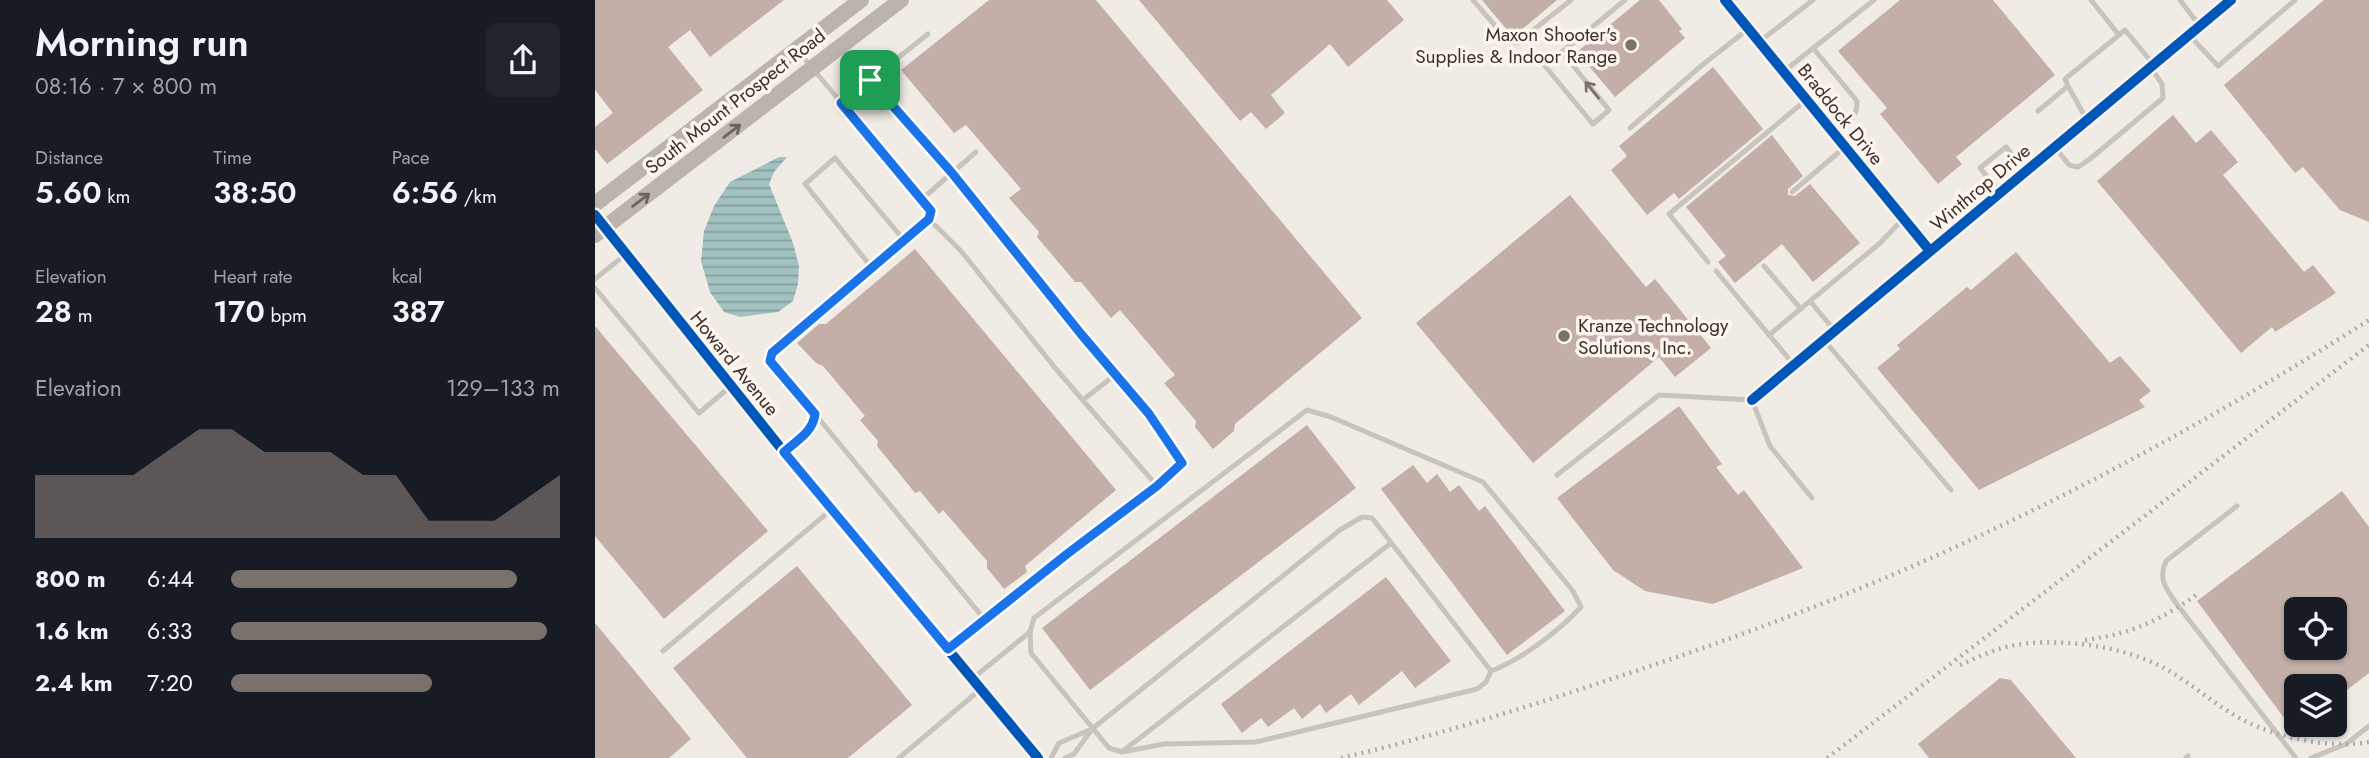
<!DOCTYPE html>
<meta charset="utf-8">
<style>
body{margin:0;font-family:Jost,sans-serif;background:#20242c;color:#f1f3f6;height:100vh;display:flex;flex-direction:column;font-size:26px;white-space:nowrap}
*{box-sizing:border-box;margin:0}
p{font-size:23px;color:#9ea1a6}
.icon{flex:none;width:38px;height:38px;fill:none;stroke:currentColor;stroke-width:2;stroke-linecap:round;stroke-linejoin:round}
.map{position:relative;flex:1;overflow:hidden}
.side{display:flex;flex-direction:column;background:#171b24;width:595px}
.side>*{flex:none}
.tools{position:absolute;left:1689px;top:597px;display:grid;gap:14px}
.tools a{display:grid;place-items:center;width:63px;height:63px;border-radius:10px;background:#171b24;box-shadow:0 2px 5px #0004;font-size:35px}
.pin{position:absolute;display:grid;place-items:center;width:60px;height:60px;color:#fff;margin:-30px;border-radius:14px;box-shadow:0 4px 10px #0006}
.round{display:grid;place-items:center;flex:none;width:74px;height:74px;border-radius:10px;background:#20242c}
.head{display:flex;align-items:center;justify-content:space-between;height:119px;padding:0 35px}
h1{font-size:38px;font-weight:600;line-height:52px}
.metrics{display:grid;grid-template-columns:repeat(3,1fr);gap:10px;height:119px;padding:7px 35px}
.metrics div{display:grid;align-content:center}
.metrics b{font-size:30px;font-weight:600}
.metrics small{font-size:19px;font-weight:400}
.metrics p{font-size:19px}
.chart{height:196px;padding:14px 35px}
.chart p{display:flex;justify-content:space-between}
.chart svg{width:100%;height:126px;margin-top:7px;fill:#7a716c;opacity:.7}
ul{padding:0 35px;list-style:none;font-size:23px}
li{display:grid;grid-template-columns:112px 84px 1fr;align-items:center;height:52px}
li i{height:18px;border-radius:9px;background:#7a716c}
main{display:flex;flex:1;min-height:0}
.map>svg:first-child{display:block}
.water{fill:url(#water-rules)}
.building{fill:#c3afa7;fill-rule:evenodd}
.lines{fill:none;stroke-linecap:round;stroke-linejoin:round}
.service{stroke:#c9c3be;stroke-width:5}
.minor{stroke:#c9c3be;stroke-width:10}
.secondary{stroke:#bab3ae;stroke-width:16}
.rail{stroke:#b1aca8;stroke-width:4.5;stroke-dasharray:2 5;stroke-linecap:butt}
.cycleway-casing{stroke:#fbf5ee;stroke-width:15}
.cycleway{stroke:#0057b8;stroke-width:10}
.oneway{stroke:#7b726d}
.oneway2{stroke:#6e645f}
.route-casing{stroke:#fff;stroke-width:14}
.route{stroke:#1a73e8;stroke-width:9}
.poi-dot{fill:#7a716c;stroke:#fbf5ee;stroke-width:2.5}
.labels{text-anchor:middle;stroke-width:7;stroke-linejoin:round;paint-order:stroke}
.poi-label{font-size:19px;fill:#3b302b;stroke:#fbf5ee;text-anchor:end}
.street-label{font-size:19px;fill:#3b302b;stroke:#fbf5ee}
</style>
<main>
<section class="side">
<div class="head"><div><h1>Morning run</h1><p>08:16 · 7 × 800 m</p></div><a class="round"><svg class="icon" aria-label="share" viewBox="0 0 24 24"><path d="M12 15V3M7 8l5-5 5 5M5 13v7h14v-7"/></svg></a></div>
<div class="metrics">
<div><p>Distance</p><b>5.60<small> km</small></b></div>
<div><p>Time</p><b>38:50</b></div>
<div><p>Pace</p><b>6:56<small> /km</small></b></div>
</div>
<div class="metrics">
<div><p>Elevation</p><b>28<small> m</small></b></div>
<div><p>Heart rate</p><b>170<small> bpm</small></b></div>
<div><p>kcal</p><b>387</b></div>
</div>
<div class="chart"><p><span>Elevation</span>129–133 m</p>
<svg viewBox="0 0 160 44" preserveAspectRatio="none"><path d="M0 44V22L10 22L20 22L30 22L40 14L50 6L60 6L70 14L80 14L90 14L100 22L110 22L120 38L130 38L140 38L150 30L160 22V44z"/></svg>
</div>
<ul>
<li><b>800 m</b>6:44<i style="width:87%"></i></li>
<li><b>1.6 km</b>6:33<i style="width:96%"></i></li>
<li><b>2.4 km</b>7:20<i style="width:61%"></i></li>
</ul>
</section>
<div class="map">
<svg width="1774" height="758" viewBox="0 0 1774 758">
<defs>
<pattern id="water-rules" width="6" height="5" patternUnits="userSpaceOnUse" patternTransform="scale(1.75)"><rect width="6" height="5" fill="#a1c2c1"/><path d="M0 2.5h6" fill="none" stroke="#849e9d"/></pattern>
</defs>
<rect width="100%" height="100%" fill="#f0ebe5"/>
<!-- water -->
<polygon class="water" points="184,157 192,157 179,172 174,184 198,243 204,266 203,284 198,301 183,312 145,317 129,312 115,292 106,261 109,231 119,206 135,182"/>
<!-- building -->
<g class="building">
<polygon points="0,0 189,0 115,57 95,30 73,47 108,90 12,164 0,149 0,127 18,113 0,90"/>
<polygon points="394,0 501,0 767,318 640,424 639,431 618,449 600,427 601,421 569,383 580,375 525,310 516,318 486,282 480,282 442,237 444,232 414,198 426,189 371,125 359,133 306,70"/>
<polygon points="544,0 792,0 809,20 753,67 735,44 676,95 690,113 671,129 656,112 645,121"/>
<polygon points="887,0 962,0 918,37"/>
<polygon points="1045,0 1064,0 1087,29 1084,31 1090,38 1020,97 982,52"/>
<polygon points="1305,0 1398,0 1460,75 1361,157 1367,164 1343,184 1285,114 1292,108 1243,51"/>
<polygon points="1729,0 1774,0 1774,222 1745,210 1708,167 1700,173 1629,85"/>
<polygon points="1118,67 1168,129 1084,199 1079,193 1052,215 1016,170 1032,156 1024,146"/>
<polygon points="1578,115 1601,143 1616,130 1643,162 1628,175 1709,272 1718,265 1741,293 1680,332 1677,327 1646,353 1502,181"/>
<polygon points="1177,135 1208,176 1193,189 1193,195 1200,196 1215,184 1265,243 1218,282 1187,244 1140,283 1123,262 1131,256 1091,207"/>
<polygon points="975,195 1051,287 1060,279 1116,348 1080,377 1064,357 938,463 821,323"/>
<polygon points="320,249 521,490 430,566 432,572 409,589 392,568 392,561 348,510 344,514 325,491 320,493 282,446 283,441 265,420 270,416 228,366 221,363 202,343 224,324 231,324"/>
<polygon points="1421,252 1515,363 1525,356 1556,391 1544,400 1550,407 1384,490 1282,368 1305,349 1302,345 1372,287 1376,290"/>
<polygon points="0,326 173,531 69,619 0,536"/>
<polygon points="1084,406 1127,464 1121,467 1143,495 1149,490 1208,568 1118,604 1050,591 1018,570 962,498"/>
<polygon points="712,425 761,488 495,690 447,628"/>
<polygon points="818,465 832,483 842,474 855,492 864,485 884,511 890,506 970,611 912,655 786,489"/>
<path d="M 1747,491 L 1774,527 L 1774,673 L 1740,699 L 1740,686 L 1701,686 L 1701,734 L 1602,601 ZM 1701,609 L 1740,609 L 1740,648 L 1701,648 Z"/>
<polygon points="202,566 317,705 253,758 152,758 78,668"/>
<polygon points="791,577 856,661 820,688 807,671 764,705 756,694 731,713 725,704 707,719 699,708 673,727 666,718 647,733 626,704"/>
<polygon points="0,623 96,739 74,758 0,758"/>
<polygon points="1405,678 1416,680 1481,758 1334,758 1323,744"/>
</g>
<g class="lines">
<!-- service -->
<g class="service">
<polyline points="878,0 914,42 922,43 976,0"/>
<polyline points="1496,0 1524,35 1530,30 1559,65"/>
<polyline points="1585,0 1604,25"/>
<polyline points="1594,35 1623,66 1700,0"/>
<polyline points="1164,42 1218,0"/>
<path d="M 1218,48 L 1262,101 C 1263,117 1252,124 1240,135"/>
<polyline points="967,52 1014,110 998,124 950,66 1030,0"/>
<polyline points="1188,72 1279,0"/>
<polyline points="275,80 357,173 486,334 554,414 588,463 562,486 461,369 366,251 334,219"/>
<polyline points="1473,86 1492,120"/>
<polyline points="246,103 333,34"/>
<polyline points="1443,111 1473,86 1470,79 1524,35"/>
<polyline points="1035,128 1106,66 1153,29"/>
<polyline points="1460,147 1474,165 1483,167 1495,159 1568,98 1567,84 1556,68"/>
<polyline points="1197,192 1250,147"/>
<polyline points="1405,193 1385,168 1411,147 1430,172"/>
<polyline points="327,199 381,152"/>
<polyline points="1113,262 1074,214 1211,100"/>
<polyline points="1169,266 1206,309"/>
<polyline points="277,268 210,184 240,158 309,240"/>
<polyline points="1121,271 1199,365"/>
<polyline points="0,279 31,254"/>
<polyline points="0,288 104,413 136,386"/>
<polyline points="1215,301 1240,331"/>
<polyline points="1174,335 1284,244 1309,218"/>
<polyline points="1229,340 1356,490"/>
<polyline points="488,400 521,374"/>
<polyline points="220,414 390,620"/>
<polyline points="189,451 219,425 220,413 176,363 176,353 329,223 334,219 336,211 204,52"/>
<polyline points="962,475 1064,395 1157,400 1175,446 1217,498"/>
<path d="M 1642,506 L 1571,561 C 1562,581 1573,591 1584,607 L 1701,758"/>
<polyline points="353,649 472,554 562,486"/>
<polyline points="68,651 237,509"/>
<polyline points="378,678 435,632"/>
<path d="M 497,729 L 745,530 L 767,517 L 777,518 L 896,671 L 891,682 L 882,689 L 661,742 L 569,744 L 527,752 L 514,748 L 436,653 L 435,632 L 439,618 L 712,410 L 736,417 L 888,482 L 978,591 L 986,607 C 965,630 926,660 896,671"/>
<polyline points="528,751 796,543"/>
<polyline points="304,758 386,689"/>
<polyline points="456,758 464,743 497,729 479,754 470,758"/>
<polyline points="1591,758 1593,756"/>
<polyline points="1716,758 1751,744 1774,726"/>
</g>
<!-- minor -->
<g class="minor">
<polyline points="1130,0 1335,251"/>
<polyline points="0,215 189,452 443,758"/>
<polyline points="1157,400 1636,0"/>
</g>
<!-- secondary -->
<g class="secondary">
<polyline points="0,204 266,0"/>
<polyline points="0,235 306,0"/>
</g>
<!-- rail -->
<g class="rail">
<path d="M 1490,640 C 1537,634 1566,620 1604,593"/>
<path d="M 1365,665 C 1381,658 1397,650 1415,646 C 1460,637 1524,645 1565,666 C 1595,681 1620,706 1650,721 C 1683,738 1737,749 1774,742"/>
<path d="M 746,758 C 832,738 917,712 1001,684 C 1100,652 1201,616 1297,575 C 1463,504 1622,417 1774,320"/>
<polyline points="1232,758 1774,345"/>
</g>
<defs>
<g id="cycleway">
<polyline points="1130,0 1335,251"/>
<polyline points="0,215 189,452 443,758"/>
<polyline points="1157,400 1636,0"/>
</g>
</defs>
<!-- cycleway casing -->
<use href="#cycleway" class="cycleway-casing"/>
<!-- cycleway -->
<use href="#cycleway" class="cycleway"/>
</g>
<!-- one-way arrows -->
<defs><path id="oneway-shaft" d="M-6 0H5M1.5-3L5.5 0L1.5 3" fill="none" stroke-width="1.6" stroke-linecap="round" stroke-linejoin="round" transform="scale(1.75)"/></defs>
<use class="oneway" href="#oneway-shaft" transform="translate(997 90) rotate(-129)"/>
<g class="oneway2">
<use href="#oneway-shaft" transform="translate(137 131) rotate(-38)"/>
<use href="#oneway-shaft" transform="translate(46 200) rotate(-37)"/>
</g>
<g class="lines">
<defs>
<path id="route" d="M 275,80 L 357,173 L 486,334 L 554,414 L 587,463 L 562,486 L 472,554 L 353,649 L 189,452 C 202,440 218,432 220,414 L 175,361 L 177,353 L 334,219 L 336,211 L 246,103 Z"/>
</defs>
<!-- route casing -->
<use href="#route" class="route-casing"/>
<!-- route -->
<use href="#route" class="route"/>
</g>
<!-- markers -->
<g class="poi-dot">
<circle cx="1036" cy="45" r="7"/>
<circle cx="969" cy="336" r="7"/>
</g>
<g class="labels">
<!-- poi labels -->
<g class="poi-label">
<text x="1022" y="41">Maxon Shooter's<tspan x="1022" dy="22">Supplies &amp; Indoor Range</tspan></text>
<text x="983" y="332" text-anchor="start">Kranze Technology<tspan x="983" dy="22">Solutions, Inc.</tspan></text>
</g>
<!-- street labels -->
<g class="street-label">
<text transform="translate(140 101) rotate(-38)" y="7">South Mount Prospect Road</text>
<text transform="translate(1246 114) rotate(51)" y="7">Braddock Drive</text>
<text transform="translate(1385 187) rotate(-40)" y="7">Winthrop Drive</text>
<text transform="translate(140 363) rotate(51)" y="7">Howard Avenue</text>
</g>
</g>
</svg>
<div class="tools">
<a><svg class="icon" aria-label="locate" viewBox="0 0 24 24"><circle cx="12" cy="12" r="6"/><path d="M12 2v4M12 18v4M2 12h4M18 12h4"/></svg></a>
<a><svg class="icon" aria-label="layers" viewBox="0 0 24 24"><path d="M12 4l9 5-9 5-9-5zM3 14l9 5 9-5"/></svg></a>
</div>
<div class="pin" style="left:275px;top:80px;background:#1e9e55"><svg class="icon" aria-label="arrive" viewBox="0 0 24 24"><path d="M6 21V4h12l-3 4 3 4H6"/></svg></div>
</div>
</main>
